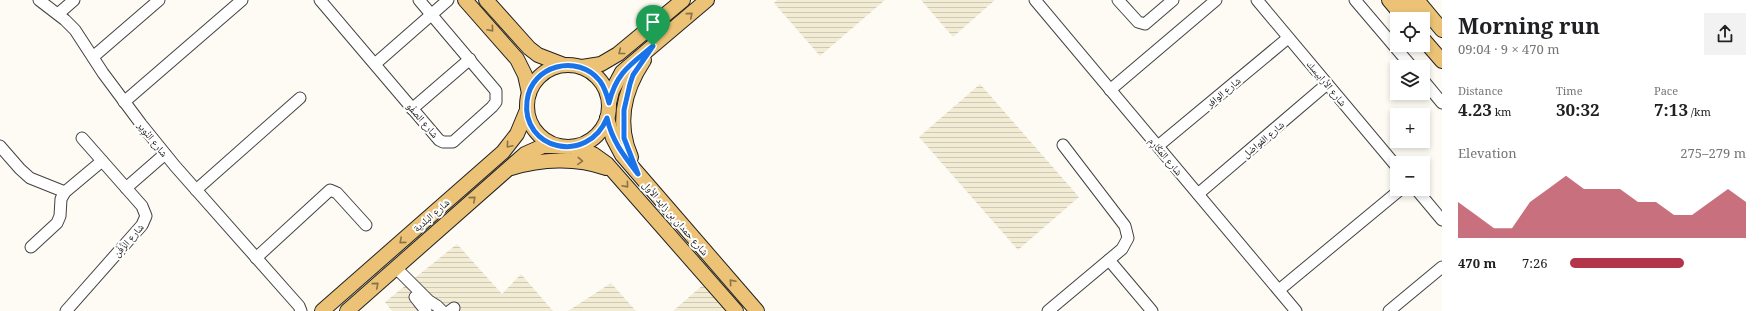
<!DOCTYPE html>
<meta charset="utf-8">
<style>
body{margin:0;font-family:"Noto Serif","Noto Naskh Arabic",serif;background:#f2f2f2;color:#202124;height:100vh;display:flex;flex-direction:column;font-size:15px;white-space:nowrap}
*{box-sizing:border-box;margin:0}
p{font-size:13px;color:#757577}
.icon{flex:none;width:22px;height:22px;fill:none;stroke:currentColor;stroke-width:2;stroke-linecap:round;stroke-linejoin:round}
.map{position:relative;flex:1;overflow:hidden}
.details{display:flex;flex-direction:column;background:#fff;width:320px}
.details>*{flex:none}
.controls{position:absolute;left:1390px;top:12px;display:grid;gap:8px}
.controls a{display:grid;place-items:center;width:40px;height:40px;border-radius:0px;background:#fff;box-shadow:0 2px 6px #0003;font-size:20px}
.pin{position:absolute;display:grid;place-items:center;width:34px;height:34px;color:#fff;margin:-41px -17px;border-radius:50% 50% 50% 0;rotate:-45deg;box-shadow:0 0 4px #0007}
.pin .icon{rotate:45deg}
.round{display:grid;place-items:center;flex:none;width:42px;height:42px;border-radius:0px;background:#f2f2f2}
.summary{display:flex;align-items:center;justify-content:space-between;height:68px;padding:0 16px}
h1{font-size:22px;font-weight:700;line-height:30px}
.metrics{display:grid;grid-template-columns:repeat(3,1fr);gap:6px;height:68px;padding:4px 16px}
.metrics div{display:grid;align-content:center}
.metrics b{font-size:17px;font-weight:700}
.metrics small{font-size:11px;font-weight:400}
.metrics p{font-size:11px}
.chart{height:112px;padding:8px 16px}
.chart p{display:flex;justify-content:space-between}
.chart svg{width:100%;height:72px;margin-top:4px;fill:#b33549;opacity:.7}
ul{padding:0 16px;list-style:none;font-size:13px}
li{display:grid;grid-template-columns:64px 48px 1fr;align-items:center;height:30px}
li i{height:10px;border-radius:5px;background:#b33549}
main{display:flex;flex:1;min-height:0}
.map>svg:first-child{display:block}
.farmland{fill:url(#farmland-rules)}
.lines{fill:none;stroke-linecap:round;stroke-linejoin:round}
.minor-casing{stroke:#434343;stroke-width:13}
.major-casing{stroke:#212121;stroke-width:16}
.minor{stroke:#fff;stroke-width:11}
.major{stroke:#ebc276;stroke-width:14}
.oneway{stroke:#887248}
.route-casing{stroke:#fff;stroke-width:8}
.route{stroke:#1a73e8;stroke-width:5}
.labels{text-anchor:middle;stroke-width:4;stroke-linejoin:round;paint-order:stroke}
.street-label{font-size:10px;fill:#101010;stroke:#fff}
</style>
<main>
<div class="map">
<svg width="1442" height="311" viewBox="0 0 1442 311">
<defs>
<pattern id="farmland-rules" width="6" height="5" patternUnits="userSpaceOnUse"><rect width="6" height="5" fill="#f2ecd5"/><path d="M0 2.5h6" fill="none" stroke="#cec9b6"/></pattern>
</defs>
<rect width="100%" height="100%" fill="#fefbf4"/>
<!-- farmland -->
<g class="farmland">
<polygon points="777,0 885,0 820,56 774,3"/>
<polygon points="921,0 995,0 953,37"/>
<polygon points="980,84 1079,197 1018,250 919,137"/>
<polygon points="457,244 502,294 521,274 553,311 392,311 385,302"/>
<polygon points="611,283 636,311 568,311"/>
<polygon points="704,284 727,311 673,311"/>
</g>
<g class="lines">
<defs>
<g id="minor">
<polyline points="39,0 65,20 75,30 103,73 141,124 175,166 299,306 301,311"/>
<polyline points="320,0 439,140 443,142 453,142 492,107 496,102 496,91 419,0"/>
<polyline points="1035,0 1296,311"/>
<polyline points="1118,0 1138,22 1145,24 1173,0"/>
<polyline points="1257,0 1397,167"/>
<polyline points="1355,0 1412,67"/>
<polyline points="58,14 74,0"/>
<polyline points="93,57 159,0"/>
<polyline points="375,64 448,0"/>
<polyline points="1423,80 1442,103"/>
<polyline points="1110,90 1216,0"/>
<polyline points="124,102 242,0"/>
<polyline points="412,109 470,59"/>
<polyline points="0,146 20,169 30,178 65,192"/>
<polyline points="1158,146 1288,38"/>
<polyline points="126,188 165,154"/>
<polyline points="1416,189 1442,220"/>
<polyline points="196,190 300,98"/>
<polyline points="1198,194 1327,84"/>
<polyline points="31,247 57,223 60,216 61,199 65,192 102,161"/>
<polyline points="256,258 330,190 337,193 366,225"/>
<polyline points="1109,260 1152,311"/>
<polyline points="396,268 429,301 437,306 442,311"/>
<polyline points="1279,290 1401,189"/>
<polyline points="415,297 426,311"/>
<polyline points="66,311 142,225 146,216 142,206 82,138"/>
<polyline points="450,311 454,308"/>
<polyline points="1048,311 1122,249 1128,238 1125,226 1063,145"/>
<polyline points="1389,311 1442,267"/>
</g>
<g id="major">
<polyline points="465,0 517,59 525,75 529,93"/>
<polyline points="486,0 529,48 538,55 564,65"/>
<polyline points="1389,0 1405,19"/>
<polyline points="1404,0 1421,19"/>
<polyline points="1417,0 1442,30"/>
<polyline points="1423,39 1442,61"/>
<circle cx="568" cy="106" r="41"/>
<polyline points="582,67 601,64 618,54 683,0"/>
<polyline points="609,103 612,91 622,72 707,0"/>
<polyline points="607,118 613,138 622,155 757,311"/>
<polyline points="573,147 593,154 607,164 736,311"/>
<path d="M 631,157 C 616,123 624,90 644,60"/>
<path d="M 511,168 C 541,159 576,157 606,168"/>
<polyline points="322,311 503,152 517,134 527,110"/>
<polyline points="347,311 525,154 543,146 558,146"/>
</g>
</defs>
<!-- minor casing -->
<use href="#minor" class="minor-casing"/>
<!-- major casing -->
<use href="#major" class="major-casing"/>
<!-- minor -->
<use href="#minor" class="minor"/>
<!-- major -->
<use href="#major" class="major"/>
</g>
<!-- one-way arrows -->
<defs><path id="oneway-chevron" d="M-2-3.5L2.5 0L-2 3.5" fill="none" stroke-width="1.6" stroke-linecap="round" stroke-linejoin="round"/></defs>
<g class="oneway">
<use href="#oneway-chevron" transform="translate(690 15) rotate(-40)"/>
<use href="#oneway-chevron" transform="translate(491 29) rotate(49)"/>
<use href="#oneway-chevron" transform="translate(621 52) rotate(142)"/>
<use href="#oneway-chevron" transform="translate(509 145) rotate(130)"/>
<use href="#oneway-chevron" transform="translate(580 161) rotate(4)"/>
<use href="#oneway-chevron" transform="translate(626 185) rotate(49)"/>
<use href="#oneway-chevron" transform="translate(473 199) rotate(-41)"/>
<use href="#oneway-chevron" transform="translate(402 241) rotate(139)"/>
<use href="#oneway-chevron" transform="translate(732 282) rotate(-131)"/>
<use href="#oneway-chevron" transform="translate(376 285) rotate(-41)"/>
</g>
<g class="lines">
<defs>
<path id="route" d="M 653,46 L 633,75 L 630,84 L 624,110 L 624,138 L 638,174 C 624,156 612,141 607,118 C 587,166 521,149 527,101 C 531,65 578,53 600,81 C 605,88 607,95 609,103 C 616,73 630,65 653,46 Z"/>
</defs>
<!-- route casing -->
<use href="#route" class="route-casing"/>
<!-- route -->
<use href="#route" class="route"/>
</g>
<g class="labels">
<!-- street labels -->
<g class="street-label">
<text transform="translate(1327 83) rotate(50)" y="4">شارع الأرابيسك</text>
<text transform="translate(1223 92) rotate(-40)" y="4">شارع الوافر</text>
<text transform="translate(423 120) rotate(49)" y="4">شارع الصفُو</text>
<text transform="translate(153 139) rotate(51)" y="4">شارع النُوِير</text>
<text transform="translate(1263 139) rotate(-40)" y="4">شارع الفواضل</text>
<text transform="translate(1166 156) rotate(50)" y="4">شارع المَكَارِم</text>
<text transform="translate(431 215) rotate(-41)" y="4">شارع البلدية</text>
<text transform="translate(676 218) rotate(49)" y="4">شارع حمدان بن زايد الأول</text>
<text transform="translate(128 240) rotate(-49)" y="4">شارع الزَّفْن</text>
</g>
</g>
</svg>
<div class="controls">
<a><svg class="icon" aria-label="locate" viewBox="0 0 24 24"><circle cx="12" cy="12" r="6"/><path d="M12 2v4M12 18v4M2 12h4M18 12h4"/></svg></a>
<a><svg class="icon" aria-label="layers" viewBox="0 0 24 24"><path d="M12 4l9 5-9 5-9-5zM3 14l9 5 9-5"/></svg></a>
<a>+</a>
<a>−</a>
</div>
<div class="pin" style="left:653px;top:46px;background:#1e9e55"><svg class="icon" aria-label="arrive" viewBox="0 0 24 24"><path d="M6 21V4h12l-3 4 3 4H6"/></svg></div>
</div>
<section class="details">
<div class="summary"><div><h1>Morning run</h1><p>09:04 · 9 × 470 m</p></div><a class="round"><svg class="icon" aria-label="share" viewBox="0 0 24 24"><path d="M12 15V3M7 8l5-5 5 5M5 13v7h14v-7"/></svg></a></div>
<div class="metrics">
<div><p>Distance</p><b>4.23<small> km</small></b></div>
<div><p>Time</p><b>30:32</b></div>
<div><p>Pace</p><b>7:13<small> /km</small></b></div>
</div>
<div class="chart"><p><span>Elevation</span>275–279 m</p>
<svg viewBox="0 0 160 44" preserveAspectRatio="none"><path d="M0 44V22L10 30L20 38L30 38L40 22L50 14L60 6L70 14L80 14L90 14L100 22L110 22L120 30L130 30L140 22L150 14L160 22V44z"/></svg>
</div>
<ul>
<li><b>470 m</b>7:26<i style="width:65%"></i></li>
</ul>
</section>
</main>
